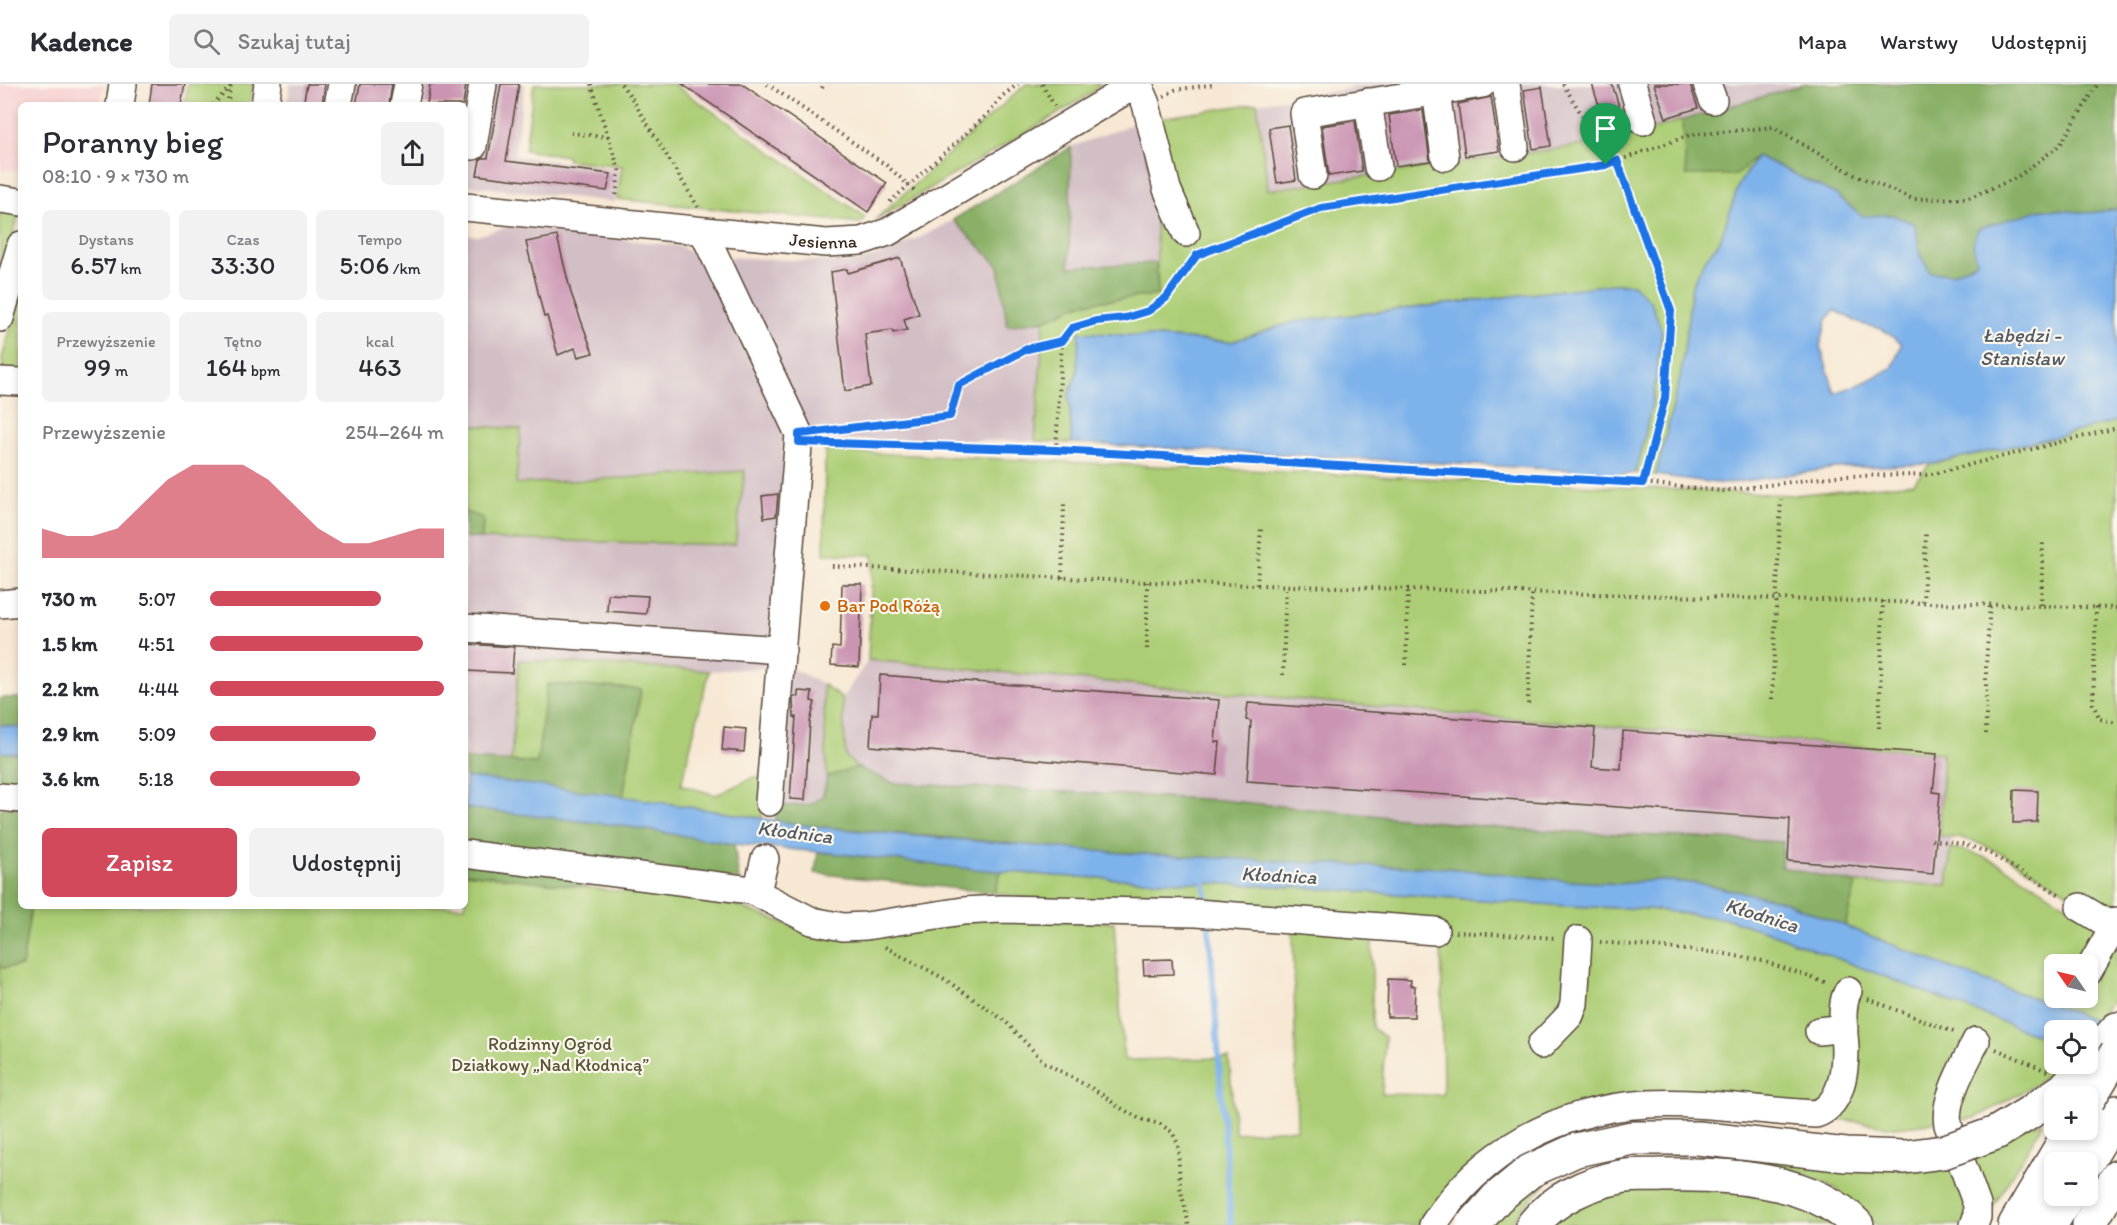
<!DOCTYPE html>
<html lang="pl">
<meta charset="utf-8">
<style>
body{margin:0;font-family:Itim,sans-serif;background:#f2f2f3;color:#2b2b33;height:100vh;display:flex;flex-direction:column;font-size:22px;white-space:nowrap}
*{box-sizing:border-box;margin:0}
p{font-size:20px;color:#7c7c81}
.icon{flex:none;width:33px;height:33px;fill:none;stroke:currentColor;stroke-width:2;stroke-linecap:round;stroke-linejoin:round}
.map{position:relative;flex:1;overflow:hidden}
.sheet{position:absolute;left:18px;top:18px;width:450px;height:807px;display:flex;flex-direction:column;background:#fff;border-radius:9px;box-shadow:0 3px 9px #0003}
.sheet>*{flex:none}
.needle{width:39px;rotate:304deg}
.fabs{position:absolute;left:2044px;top:870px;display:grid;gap:12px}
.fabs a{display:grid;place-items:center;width:54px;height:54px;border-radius:9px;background:#fff;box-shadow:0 3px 9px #0003;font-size:30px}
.pin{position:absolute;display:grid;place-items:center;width:51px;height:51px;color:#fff;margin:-62px -26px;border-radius:50% 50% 50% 0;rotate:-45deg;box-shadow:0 0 6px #0007}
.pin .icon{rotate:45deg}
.round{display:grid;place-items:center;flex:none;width:63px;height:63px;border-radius:9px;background:#f2f2f3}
.overview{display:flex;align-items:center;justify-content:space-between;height:102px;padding:0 24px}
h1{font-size:33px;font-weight:600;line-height:45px}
.metrics{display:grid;grid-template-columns:repeat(3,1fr);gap:9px;height:102px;padding:6px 24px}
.metrics div{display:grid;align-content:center;border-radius:9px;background:#f2f2f3;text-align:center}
.metrics b{font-size:26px;font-weight:600}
.metrics small{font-size:16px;font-weight:400}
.metrics p{font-size:16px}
.chart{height:168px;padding:12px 24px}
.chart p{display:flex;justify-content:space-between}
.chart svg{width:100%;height:108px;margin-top:6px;fill:#d1495b;opacity:.7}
.cta{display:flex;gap:12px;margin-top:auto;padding:12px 24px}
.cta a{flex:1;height:69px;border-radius:9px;background:#d1495b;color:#fff;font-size:24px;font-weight:600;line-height:69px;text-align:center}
.cta a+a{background:#f2f2f3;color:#2b2b33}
ul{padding:0 24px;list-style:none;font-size:20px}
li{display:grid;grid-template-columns:96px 72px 1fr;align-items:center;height:45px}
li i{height:15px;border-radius:8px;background:#d1495b}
header{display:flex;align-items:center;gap:36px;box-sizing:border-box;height:84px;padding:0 30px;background:#fff;border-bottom:2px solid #e1e1e2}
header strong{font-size:28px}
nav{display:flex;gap:33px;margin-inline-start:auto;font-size:21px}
.search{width:420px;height:54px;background:#f2f2f3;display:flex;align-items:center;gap:15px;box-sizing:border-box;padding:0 21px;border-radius:9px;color:#7c7c81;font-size:22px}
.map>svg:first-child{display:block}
.built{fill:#f7d0d0}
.industrial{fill:#d2bec5}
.green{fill:#accd75;stroke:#747c4a;stroke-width:1.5}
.forest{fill:#89b066;stroke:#626d42;stroke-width:1.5}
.water{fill:#7eb2eb;stroke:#5c6e84;stroke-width:1.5;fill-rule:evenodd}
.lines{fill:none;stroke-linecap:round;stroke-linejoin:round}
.stream{stroke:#7eb2eb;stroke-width:6}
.building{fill:#ca94b2}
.minor-casing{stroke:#574639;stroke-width:30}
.major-casing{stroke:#574639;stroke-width:36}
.highway-casing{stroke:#574639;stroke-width:36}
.path{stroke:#574639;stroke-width:4;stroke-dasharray:1.5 4.5;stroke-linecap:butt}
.minor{stroke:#fff;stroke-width:27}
.major{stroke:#fff;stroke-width:33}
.highway{stroke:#fff;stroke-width:33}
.major-bridge-casing{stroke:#574639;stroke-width:36;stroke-linecap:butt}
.highway-bridge-casing{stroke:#574639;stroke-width:36;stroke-linecap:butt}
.major-bridge{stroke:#fff;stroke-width:33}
.highway-bridge{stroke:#fff;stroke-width:33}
.route-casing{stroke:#fff;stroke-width:12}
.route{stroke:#1a73e8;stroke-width:8}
.food-dot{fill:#e8710a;stroke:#fbf7ec;stroke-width:2}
.labels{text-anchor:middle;stroke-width:4.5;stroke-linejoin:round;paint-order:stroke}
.street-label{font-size:18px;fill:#3b2a1e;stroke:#fbf7ec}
.food-label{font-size:18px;fill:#c56008;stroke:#fbf7ec;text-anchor:start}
.park-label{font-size:18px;fill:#575334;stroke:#fbf7ec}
.water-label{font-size:20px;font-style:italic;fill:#525a66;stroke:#fbf7ec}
</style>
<header>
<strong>Kadence</strong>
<div class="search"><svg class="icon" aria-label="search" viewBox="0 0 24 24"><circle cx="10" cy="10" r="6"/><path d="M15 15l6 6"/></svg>Szukaj tutaj</div>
<nav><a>Mapa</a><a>Warstwy</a><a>Udostępnij</a></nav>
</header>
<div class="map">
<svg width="2117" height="1141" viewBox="0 0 2117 1141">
<rect width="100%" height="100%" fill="#fbf7ec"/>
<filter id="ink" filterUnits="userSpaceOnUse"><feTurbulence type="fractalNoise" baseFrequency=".0167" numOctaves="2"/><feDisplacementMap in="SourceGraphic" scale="12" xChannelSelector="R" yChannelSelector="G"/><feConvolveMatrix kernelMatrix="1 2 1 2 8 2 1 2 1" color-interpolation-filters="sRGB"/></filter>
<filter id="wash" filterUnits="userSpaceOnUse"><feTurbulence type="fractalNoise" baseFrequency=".008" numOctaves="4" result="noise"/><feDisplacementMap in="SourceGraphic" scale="24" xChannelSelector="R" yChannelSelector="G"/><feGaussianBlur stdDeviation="1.35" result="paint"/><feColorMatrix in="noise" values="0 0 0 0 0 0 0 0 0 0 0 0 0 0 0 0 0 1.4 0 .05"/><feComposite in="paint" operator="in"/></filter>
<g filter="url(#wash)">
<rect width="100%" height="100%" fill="#f7e8d4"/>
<!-- built -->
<polygon class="built" points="0,0 103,0 101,21 21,21 21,87 0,86"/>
<!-- industrial -->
<g class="industrial">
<polygon points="290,0 525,0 514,72 619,85 615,118 465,101 465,21 287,21"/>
<polygon points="1377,0 1806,0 1612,57 1268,106 1257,19"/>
<polygon points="1140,37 1155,114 1156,179 1069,183 1071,63"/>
<polygon points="953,136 999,182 1007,242 1044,236 1035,357 807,355 722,173 857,179 921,153"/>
<polygon points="510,142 680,162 697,173 783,340 783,385 775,583 709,587 519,576 511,677 465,675 465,453 734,461 745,387 516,400 521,346 465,341 465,150 477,152"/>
<polygon points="868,576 1458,630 1943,669 1940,752 1952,754 1947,801 1856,799 1780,783 1782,758 1510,745 1220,716 893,699 857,683 846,673 842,615"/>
<polygon points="787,582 823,600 827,693 823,712 808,721 778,722"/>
</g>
<!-- green -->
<g class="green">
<polygon points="188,0 255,0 249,21 185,21"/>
<polygon points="534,0 673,0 865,133 861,139 617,115 622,82 568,76 567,72 525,66"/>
<polygon points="1026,0 1100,0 1092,9 1036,43 875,136"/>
<polygon points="1257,19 1268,106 1612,57 1683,36 1687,91 1757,72 1739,100 1720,157 1704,177 1692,202 1681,290 1656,391 1634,389 1640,374 1654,309 1662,247 1633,200 1614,200 1293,238 1231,258 1080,248 1077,288 1069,311 1072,359 1035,357 1044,236 1083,219 1158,210 1155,114 1140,37"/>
<polygon points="0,128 19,130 0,197"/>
<polygon points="21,206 21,289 3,287 2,274"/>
<polygon points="2117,337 2117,821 2111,825 2094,824 2003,770 1971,756 1940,752 1943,669 1458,630 868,576 873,471 824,470 825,367 1794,411 1913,399 1930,380 2055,353"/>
<polygon points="465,341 521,345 516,400 745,387 735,461 482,455 483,434 465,428"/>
<polygon points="519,576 709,587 681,701 716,711 754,693 764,694 762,734 623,713 641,606 538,679 511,677"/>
<polygon points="823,600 842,615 846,673 857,683 827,693"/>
<path d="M 1951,764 C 2005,771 2055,820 2106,843 L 2085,880 L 2055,880 L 2055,914 L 2088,914 L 2088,900 L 2117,849 L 2117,908 L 2098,937 L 1966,890 L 1845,842 L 1856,799 L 1947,801 Z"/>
<polygon points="1001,787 1056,792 1294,803 1567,822 1649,825 1728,835 1771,849 2055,958 2055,980 2063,980 2033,1002 1976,1034 1894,1043 1648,1008 1558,1029 1421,1141 0,1141 0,884 22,882 31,822 465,822 465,789 734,821 799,844 998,834 1114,838 1124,976 1229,974 1235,1049 1297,1045 1293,845 1372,849 1372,944 1385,953 1382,1010 1443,1011 1441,839 1051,818 995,809"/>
<polygon points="2042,1038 2041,1043 1982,1141 1876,1141 1837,1105 1795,1086 1753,1078 1755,1071 1907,1084"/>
<polygon points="1541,1095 1546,1100 1523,1123 1510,1141 1489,1141"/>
<polygon points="1651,1099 1788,1115 1835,1141 1545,1141 1578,1114"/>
</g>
<!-- forest -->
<g class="forest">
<polygon points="1806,0 2117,0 2117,125 2090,129 2042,125 1973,160 1978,178 1951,190 1930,188 1920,170 1915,140 1892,131 1862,132 1835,110 1757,72 1736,91 1686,91 1683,36"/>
<polygon points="1071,63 1069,183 1156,179 1158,211 1083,219 1044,236 1007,242 999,182 953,136"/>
<polygon points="465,428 483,434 482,455 465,453"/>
<polygon points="547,600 641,605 623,713 465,693 465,675 537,679"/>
<polygon points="0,614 21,614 21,644 0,641"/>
<polygon points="0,668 21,670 21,709 0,707"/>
<polygon points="857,683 893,699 1220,716 1510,745 1783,758 1781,783 1856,799 1845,842 1780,816 1702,800 1657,796 1618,800 1571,797 1445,784 1355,781 1121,769 810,742 775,737 778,722 809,721 823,712 827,693"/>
<polygon points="21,721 21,822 31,822 22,882 0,884 0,725"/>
<polygon points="465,724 617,741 734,760 739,796 465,761"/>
<polygon points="818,768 1001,787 995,809 815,789"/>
<polygon points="465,774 583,790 585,803 465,789"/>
</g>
<!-- water -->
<g class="water">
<path d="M 1757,72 L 1835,110 L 1862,132 L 1892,131 L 1915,140 L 1920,170 L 1930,188 L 1951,190 L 1977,178 L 1973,160 L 1978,145 L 2042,125 L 2090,129 L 2117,125 L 2117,337 L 2055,353 L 1930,380 L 1835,384 L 1724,400 L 1656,391 L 1681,290 L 1692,202 L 1704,177 L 1720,157 L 1739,100 ZM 1834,226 L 1861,240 L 1882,245 L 1902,260 L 1892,284 L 1863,299 L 1835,309 L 1820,262 L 1827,236 Z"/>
<polygon points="1614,200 1633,200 1651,218 1662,247 1654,309 1640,374 1634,389 1615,392 1572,386 1072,359 1069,311 1077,288 1079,248 1231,258 1293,238"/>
<polygon points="0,641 21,644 21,670 0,668"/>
<polygon points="465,693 608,710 810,742 905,751 1121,769 1355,781 1445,784 1571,797 1618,800 1657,796 1702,800 1780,816 1966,890 2117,944 2088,971 2088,946 2055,946 2055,958 1771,849 1728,835 1649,825 1567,822 1294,803 1056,792 964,784 841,770 734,760 617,741 465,724"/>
</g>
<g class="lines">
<!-- stream -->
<g class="stream">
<polyline points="1204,793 1207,819"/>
<polyline points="1209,842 1231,1141"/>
</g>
</g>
<g id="blocks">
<!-- building -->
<g class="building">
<polygon points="152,0 185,0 181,21 149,21"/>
<polygon points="307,0 325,0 322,21 303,21"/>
<polygon points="360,0 392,0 389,21 356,21"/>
<polygon points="430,0 466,0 463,21 427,21"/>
<polygon points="501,0 519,0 506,77 611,90 607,107 477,91 480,76 483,74 488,74"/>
<polygon points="682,0 742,0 887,99 868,128"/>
<polygon points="1592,0 1612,0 1627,47 1609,53"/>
<polygon points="1654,0 1690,0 1698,24 1666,34"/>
<polygon points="1542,3 1551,62 1533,65 1524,6"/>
<polygon points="1491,13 1499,67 1465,72 1458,20"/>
<polygon points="1423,26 1430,77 1396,82 1389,31"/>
<polygon points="1355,37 1362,87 1329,92 1322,42"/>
<polygon points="1288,41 1296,96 1277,99 1269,44"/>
<polygon points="557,152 571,209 593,269 578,273 575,264 558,271 547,232 544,233 526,158"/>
<polygon points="900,174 919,230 904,235 907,246 893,249 892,246 865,250 871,302 845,307 831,188 847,185 848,189"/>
<polygon points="778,410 776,432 764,434 762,412"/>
<polygon points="842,500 862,500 859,583 831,581 832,563 840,564"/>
<polygon points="608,510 648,512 646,530 607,527"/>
<polygon points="465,560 514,563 512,589 465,587"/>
<polygon points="880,591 1219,616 1215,658 1220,658 1217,691 870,662 872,630 878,630"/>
<polygon points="798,607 812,608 811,617 815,618 810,638 805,716 790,715 796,633 794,633 793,617 793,612 798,613"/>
<polygon points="1248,619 1595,644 1592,683 1621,685 1623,647 1937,670 1933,708 1940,709 1933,790 1858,783 1858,782 1788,777 1790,735 1247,697 1251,637 1246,636"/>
<polygon points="724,643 746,645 744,668 722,666"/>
<polygon points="2014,706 2038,707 2037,738 2013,739"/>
<polygon points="1172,875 1173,890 1144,891 1143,876"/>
<polygon points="1388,895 1411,896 1410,902 1415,902 1414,933 1387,933"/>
</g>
</g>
</g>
<g filter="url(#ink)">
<use href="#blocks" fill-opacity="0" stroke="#574639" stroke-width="1.5"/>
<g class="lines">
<defs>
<g id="minor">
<polyline points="1506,0 1515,63"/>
<polyline points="1632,0 1643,37"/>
<polyline points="1707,0 1713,16"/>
<polyline points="1138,1 1146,20 1167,105 1186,149"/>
<polyline points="1436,7 1445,73"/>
<polyline points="1368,18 1378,83"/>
<polyline points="120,21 123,0"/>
<polyline points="265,21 268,0"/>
<polyline points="338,21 342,0"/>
<polyline points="404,21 408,0"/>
<polyline points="473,62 483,0"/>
<polyline points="1313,91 1304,29 1482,0"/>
<polyline points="0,115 21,118"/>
<path id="s1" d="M 465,123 L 826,159 L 861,157 L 888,148 L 1128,5 L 1141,0"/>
<polyline points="703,147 799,350 769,718"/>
<polyline points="0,234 21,161"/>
<polyline points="0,297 21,298"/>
<polyline points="0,520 21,518"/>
<polyline points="465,544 782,566"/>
<polyline points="0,713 21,715"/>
<polyline points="465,770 751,806 812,837 843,843 866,842 963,827 1000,825 1196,829 1435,847"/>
<polyline points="751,806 759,799 765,775"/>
<polyline points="2080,823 2113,843"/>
<polyline points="2088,888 2117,837"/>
<polyline points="1819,947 1844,944"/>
<polyline points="1541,961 1570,931 1574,920 1578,856"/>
<path d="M 1433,1141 C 1481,1067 1559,1025 1647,1020 C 1703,1017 1760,1027 1816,1030 C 1840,1022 1845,990 1845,967 C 1845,952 1841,935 1844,920 C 1844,916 1846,911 1848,907"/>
<path d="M 1974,1141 L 1977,1133 L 1977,1121 L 1948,1041 C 1943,1015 1965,980 1976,957"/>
</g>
<g id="major">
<polyline points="2087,1078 2117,1028"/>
<polyline points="2015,1141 2071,1046"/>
<polyline points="2050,1141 2068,1112"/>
<polyline points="2089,1141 2117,1093"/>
</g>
<g id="highway">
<polyline points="2088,978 2117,945"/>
<path d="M 1533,1141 C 1553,1115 1588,1099 1620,1093 C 1633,1090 1648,1092 1661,1091 C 1722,1089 1813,1094 1857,1141"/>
</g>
</defs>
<!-- minor casing -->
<use href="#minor" class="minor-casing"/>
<!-- major casing -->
<use href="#major" class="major-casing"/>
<!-- highway casing -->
<use href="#highway" class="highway-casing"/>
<!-- path -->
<g class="path">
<polyline points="591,0 619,86 616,115"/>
<polyline points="621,0 631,13 698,123"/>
<polyline points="767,0 886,81 915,107"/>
<polyline points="1042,0 1055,23"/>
<polyline points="1563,0 1594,51 1617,76 1671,227 1665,314 1643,399"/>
<polyline points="822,4 824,0"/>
<polyline points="1164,12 1175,6 1215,0"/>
<polyline points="213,21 230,3"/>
<polyline points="227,21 231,0"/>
<polyline points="571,49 609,53"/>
<polyline points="890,118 990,28 1001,13 1018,0"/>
<polyline points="1195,169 1197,171 1321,124 1606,81 1690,51 1773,43 1855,91 1913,115 1968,114 2016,94 2060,61 2098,0"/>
<polyline points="821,347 950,332 959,301 1027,265 1062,257"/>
<polyline points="818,359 1056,366 1643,399 1722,407 1837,392 1928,391 2117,344"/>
<path d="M 1056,366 L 1062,257 C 1081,229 1120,240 1148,227 C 1170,216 1183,191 1197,171"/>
<polyline points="832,482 1147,498 2117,524"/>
<polyline points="1062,494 1064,420"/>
<polyline points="1257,501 1261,444"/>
<polyline points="1923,518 1926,449"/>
<polyline points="2041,521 2043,455"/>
<polyline points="2096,523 2093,620 2100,635 2117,639"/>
<polyline points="1147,565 1147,498"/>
<polyline points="1406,581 1408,505"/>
<polyline points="1283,591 1286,501"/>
<polyline points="1772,615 1781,414"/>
<polyline points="1528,620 1532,508"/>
<polyline points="1879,644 1883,517"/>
<polyline points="1986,650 1986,581 1990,520"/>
<polyline points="1932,756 1964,760 1989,769 2062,812"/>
<polyline points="1456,848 1556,854"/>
<polyline points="1600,858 1720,869 1763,877 1827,899"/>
<polyline points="885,863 943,894 1005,937 1044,978 1100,1009 1117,1022 1140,1035 1160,1040 1172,1048 1178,1060 1180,1103 1189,1141"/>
<polyline points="1868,915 1956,949"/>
<polyline points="1996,965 2047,987"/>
</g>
<!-- minor -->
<use href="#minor" class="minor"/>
<!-- major -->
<use href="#major" class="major"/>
<!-- highway -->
<use href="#highway" class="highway"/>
<defs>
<polyline id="major-bridge" points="2088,1016 2117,968"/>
<polyline id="highway-bridge" points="1473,1141 1497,1114 1530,1087 1576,1066 1632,1054 1698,1054 1846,1071 1905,1073 1943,1068 1996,1049 2029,1029 2064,1005 2087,980"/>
</defs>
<!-- major-bridge casing -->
<use href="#major-bridge" class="major-bridge-casing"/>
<!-- highway-bridge casing -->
<use href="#highway-bridge" class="highway-bridge-casing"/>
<!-- major-bridge -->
<use href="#major-bridge" class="major-bridge"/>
<!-- highway-bridge -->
<use href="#highway-bridge" class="highway-bridge"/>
</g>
</g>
<g class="lines" filter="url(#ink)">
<defs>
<polygon id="route" points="1617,76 1671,227 1665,314 1643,399 1056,366 799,358 799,350 950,332 959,301 1027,265 1062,257 1072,244 1096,237 1125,234 1148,227 1166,214 1197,171 1321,124 1606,81"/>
</defs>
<!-- route casing -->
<use href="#route" class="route-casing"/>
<!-- route -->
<use href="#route" class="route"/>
</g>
<!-- markers -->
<circle class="food-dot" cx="825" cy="522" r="6"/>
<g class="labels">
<!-- street labels -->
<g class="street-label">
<text dy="6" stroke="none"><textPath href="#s1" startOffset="360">Jesienna</textPath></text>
</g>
<!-- food labels -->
<g class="food-label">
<text x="837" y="528">Bar Pod Różą</text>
</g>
<!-- park labels -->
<g class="park-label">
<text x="550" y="966">Rodzinny Ogród<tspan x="550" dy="21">Działkowy „Nad Kłodnicą”</tspan></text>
</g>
<!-- water labels -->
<g class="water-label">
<text x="2022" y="258">Łabędzi -<tspan x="2022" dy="23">Stanisław</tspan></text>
<text transform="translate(795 748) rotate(7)" y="7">Kłodnica</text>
<text transform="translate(1279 791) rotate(3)" y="7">Kłodnica</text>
<text transform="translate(1762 831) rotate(17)" y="7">Kłodnica</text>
</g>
</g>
</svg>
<div class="fabs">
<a><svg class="needle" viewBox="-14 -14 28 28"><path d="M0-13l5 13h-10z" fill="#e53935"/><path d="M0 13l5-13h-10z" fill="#7c7c81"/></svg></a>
<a><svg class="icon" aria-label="locate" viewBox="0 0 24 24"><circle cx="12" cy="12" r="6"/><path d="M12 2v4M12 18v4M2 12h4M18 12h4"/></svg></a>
<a>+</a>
<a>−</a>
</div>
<div class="pin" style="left:1606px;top:81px;background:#1e9e55"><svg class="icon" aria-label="arrive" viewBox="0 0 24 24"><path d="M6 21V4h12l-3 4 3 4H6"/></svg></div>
<section class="sheet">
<div class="overview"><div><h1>Poranny bieg</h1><p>08:10 · 9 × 730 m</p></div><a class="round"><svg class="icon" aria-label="share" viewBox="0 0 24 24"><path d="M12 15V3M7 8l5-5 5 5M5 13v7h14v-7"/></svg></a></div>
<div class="metrics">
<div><p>Dystans</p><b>6.57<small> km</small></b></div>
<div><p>Czas</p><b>33:30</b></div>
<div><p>Tempo</p><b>5:06<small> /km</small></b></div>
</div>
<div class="metrics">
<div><p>Przewyższenie</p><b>99<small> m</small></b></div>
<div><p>Tętno</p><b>164<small> bpm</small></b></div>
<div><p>kcal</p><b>463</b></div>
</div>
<div class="chart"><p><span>Przewyższenie</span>254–264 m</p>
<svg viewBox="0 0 160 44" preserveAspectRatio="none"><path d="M0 44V32L10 35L20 35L30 32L40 22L50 12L60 6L70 6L80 6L90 12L100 22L110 32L120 38L130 38L140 35L150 32L160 32V44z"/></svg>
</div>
<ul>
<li><b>730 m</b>5:07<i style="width:73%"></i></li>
<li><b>1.5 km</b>4:51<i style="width:91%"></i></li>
<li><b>2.2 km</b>4:44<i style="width:100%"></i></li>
<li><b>2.9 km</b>5:09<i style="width:71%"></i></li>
<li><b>3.6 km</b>5:18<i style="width:64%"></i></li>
</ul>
<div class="cta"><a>Zapisz</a><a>Udostępnij</a></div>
</section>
</div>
